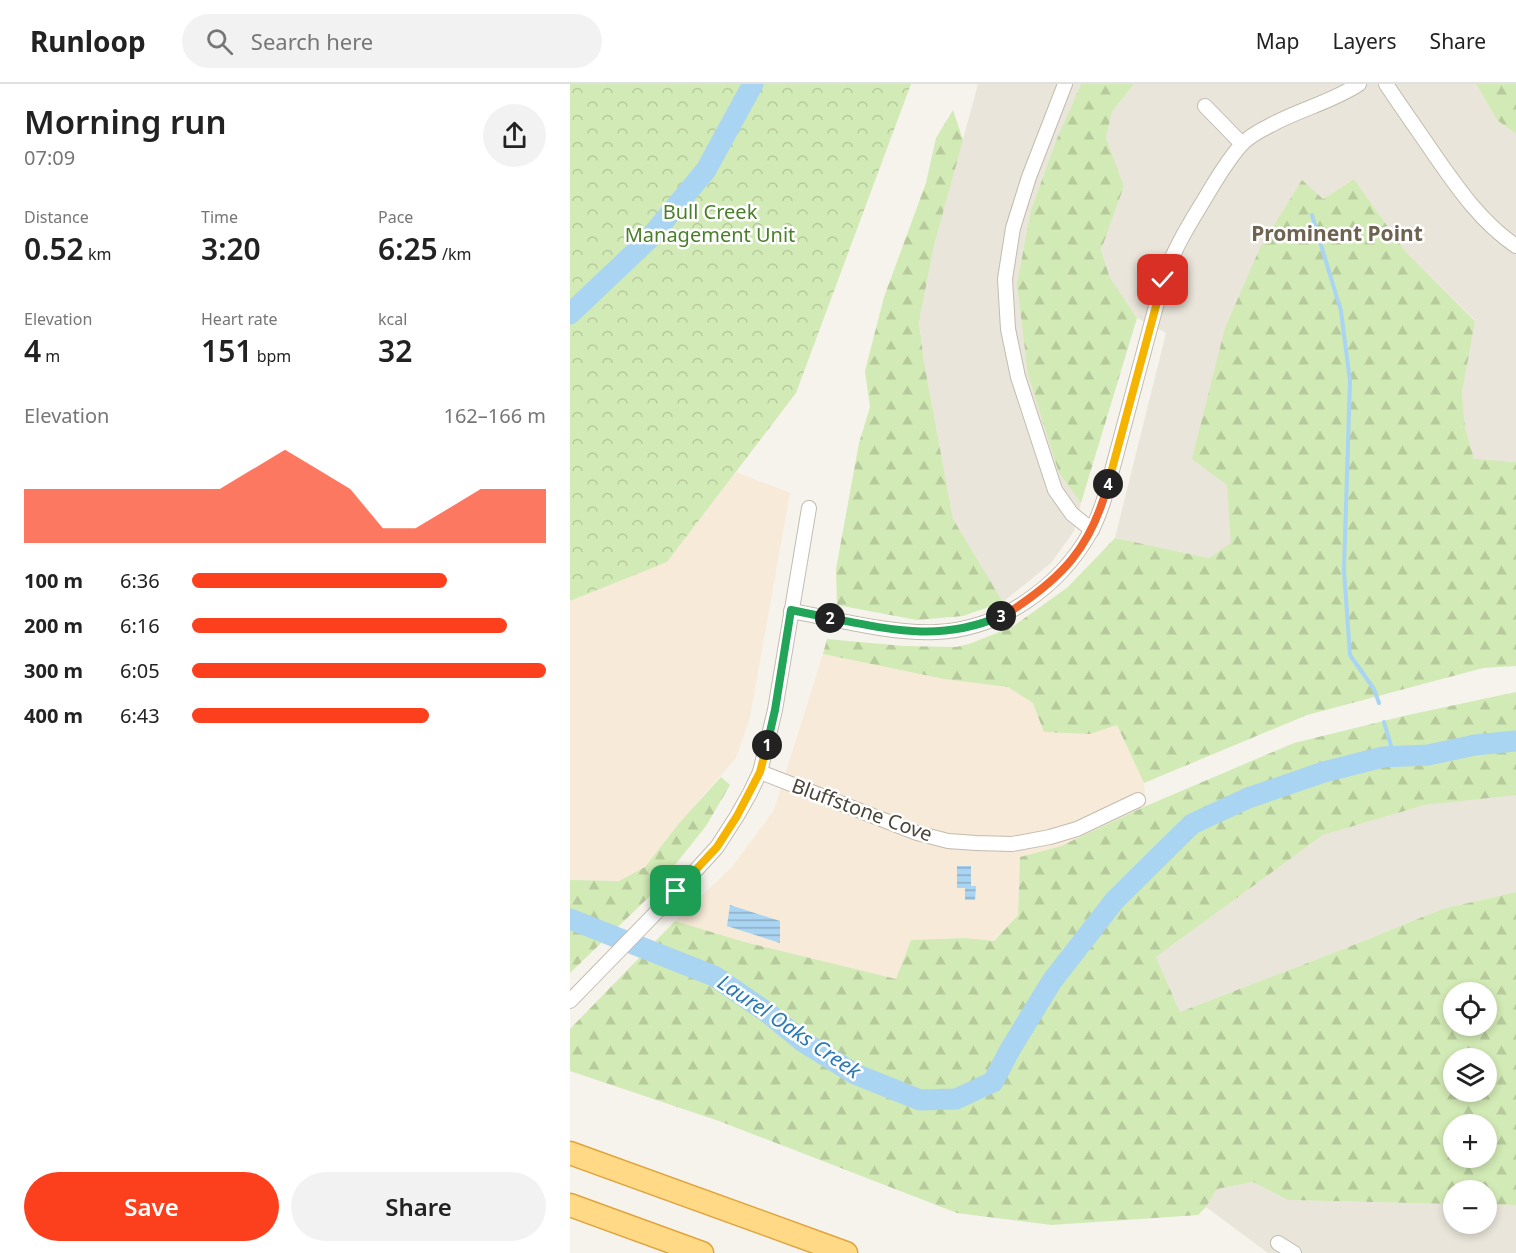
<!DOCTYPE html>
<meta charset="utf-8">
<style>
body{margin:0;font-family:"Noto Sans",sans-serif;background:#f2f2f2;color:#222;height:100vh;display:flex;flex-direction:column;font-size:22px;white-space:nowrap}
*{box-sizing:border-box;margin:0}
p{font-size:20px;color:#767676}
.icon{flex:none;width:33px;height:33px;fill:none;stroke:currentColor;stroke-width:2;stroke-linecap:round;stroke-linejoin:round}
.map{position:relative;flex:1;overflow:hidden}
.drawer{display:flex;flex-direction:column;background:#fff;width:570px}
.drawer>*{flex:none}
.fabs{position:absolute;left:873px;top:898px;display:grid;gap:12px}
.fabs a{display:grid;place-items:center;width:54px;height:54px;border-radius:50%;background:#fff;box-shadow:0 3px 9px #0003;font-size:30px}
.pin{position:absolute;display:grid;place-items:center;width:51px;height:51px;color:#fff;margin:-26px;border-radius:12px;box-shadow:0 3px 9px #0006}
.km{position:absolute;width:30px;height:30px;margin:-15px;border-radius:50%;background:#222;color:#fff;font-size:16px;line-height:30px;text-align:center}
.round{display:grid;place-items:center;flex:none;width:63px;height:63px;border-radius:32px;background:#f2f2f2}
.overview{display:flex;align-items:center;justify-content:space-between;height:102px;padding:0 24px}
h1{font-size:33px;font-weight:600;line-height:45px}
.figures{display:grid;grid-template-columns:repeat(3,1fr);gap:9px;height:102px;padding:6px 24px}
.figures div{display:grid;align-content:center}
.figures b{font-size:30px;font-weight:600}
.figures small{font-size:16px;font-weight:400}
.figures p{font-size:16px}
.chart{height:168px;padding:12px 24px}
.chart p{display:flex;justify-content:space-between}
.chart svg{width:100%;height:108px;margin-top:6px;fill:#fc3f1d;opacity:.7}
.primary-button{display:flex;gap:12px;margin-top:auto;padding:12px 24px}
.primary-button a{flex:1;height:69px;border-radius:36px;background:#fc3f1d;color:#fff;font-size:24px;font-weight:600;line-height:69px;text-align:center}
.primary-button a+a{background:#f2f2f2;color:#222}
ul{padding:0 24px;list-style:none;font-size:20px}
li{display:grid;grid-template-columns:96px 72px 1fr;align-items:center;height:45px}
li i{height:15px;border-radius:8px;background:#fc3f1d}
header{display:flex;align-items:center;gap:36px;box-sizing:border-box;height:84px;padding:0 30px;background:#fff;border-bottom:2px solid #e0e0e0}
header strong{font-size:28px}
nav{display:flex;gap:33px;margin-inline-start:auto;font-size:21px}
.search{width:420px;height:54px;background:#f2f2f2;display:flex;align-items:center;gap:15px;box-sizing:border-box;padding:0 21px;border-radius:33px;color:#767676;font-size:22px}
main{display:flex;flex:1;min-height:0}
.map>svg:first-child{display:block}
.residential{fill:#eae5da}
.commercial{fill:#f7ead8}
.forest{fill:url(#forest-firs);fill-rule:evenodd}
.park{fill:url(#park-crowns)}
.water{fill:url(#water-rules)}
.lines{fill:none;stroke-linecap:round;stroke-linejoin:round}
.stream{stroke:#a9d4f2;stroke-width:4}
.river{stroke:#a9d4f2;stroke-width:21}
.minor-casing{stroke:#c2bbae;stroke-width:16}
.trunk-casing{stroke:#e0a43c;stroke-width:25}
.minor{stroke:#fff;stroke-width:14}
.trunk{stroke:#ffd985;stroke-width:22}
.split-1-casing{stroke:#fff;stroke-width:12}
.split-2-casing{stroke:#fff;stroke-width:12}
.split-3-casing{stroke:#fff;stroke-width:12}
.split-4-casing{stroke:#fff;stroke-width:12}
.split-5-casing{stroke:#fff;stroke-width:12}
.split-1{stroke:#f5b400;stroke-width:8}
.split-2{stroke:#22a559;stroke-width:8}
.split-3{stroke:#22a559;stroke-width:8}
.split-4{stroke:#f0652b;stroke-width:8}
.split-5{stroke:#f5b400;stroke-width:8}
.labels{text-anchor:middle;stroke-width:5;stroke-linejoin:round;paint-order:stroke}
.park-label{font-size:20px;fill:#4a7f2a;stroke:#fff}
.street-label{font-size:20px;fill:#4b4439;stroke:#fff}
.neighbourhood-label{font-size:21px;font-weight:bold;fill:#6e6250;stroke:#fff}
.water-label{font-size:21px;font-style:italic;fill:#2e7ab2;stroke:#fff}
</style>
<header>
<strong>Runloop</strong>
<div class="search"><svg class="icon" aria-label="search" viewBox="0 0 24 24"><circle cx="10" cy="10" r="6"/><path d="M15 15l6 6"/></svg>Search here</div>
<nav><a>Map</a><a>Layers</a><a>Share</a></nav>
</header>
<main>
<section class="drawer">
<div class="overview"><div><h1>Morning run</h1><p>07:09</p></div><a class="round"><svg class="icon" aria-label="share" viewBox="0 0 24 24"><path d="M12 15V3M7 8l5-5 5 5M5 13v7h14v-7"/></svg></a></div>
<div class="figures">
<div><p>Distance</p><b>0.52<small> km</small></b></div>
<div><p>Time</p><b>3:20</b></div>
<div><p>Pace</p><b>6:25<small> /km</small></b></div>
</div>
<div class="figures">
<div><p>Elevation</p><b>4<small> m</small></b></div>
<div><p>Heart rate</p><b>151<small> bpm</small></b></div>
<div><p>kcal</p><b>32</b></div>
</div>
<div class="chart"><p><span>Elevation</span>162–166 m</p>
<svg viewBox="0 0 160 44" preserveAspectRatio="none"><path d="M0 44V22L10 22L20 22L30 22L40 22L50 22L60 22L70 14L80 6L90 14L100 22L110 38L120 38L130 30L140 22L150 22L160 22V44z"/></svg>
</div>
<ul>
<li><b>100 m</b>6:36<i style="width:72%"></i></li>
<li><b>200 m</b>6:16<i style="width:89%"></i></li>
<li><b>300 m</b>6:05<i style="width:100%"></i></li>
<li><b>400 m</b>6:43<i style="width:67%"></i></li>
</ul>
<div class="primary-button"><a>Save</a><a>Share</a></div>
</section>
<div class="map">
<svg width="946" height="1169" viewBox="0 0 946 1169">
<defs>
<pattern id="forest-firs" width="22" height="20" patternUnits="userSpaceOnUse" patternTransform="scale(1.5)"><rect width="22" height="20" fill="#d2eab5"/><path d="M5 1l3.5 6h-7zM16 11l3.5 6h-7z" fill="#b6ca9c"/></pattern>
<pattern id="park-crowns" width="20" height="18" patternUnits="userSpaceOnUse" patternTransform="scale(1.5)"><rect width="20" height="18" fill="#d2eab5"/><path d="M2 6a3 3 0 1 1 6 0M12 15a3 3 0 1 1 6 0" fill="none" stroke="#b6ca9c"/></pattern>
<pattern id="water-rules" width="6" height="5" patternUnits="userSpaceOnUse" patternTransform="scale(1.5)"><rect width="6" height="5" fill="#a9d4f2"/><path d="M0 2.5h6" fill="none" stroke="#8caec5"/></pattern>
</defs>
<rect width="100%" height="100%" fill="#f6f3ec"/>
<!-- residential -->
<g class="residential">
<polygon points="408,0 511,0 485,60 461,126 489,389 511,419 504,447 481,479 433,518 383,435 354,278 349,236 365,158"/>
<polygon points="564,0 906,0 927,36 946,50 946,378 904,376 895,343 892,309 905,236 835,167 784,95 753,115 657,401 662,459 639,474 545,454 596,249 567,234 540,194 531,166 554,102 536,54 542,28"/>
<polygon points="939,711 946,711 946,808 872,825 771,866 610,928 586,873 753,751 855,721"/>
<polygon points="683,1098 718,1116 883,1120 884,1140 916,1140 917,1120 946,1121 946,1169 698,1169 636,1123 647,1105"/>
</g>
<!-- commercial -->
<g class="commercial">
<polygon points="166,388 220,409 180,633 166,674 110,738 75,783 49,797 0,796 0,517 97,478"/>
<polygon points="253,570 374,595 438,603 464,619 520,650 547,641 574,699 576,722 491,762 450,773 448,831 423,857 395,854 341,856 326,895 171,857 105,837 162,783 204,726"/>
</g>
<!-- forest -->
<g class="forest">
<polygon points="511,0 564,0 542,28 536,54 554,102 531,166 540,194 567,234 511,419 489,389 458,290 447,200 461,126 486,57"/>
<polygon points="906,0 946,0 946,50 927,36"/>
<polygon points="383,26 393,56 365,158 349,237 354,278 383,435 433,518 393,532 347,536 267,521 266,485 289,359 300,323 295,287 314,213 356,99 366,54"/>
<polygon points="784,95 835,167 905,237 892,309 895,343 904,375 946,378 946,582 913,584 737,631 574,699 547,641 520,650 474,648 463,619 438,603 374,595 253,570 257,555 333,562 386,563 399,560 442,543 498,503 545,454 639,474 661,459 657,401 622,375 655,244 690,164 732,96 753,115"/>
<path d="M 946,608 L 946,711 L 855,721 L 753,751 L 586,873 L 610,928 L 771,866 L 872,825 L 946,808 L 946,1121 L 917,1120 L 916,1107 L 884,1107 L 883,1120 L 718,1116 L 683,1098 L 647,1105 L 636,1123 L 628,1131 L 482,1141 L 387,1129 L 149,1037 L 0,987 L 0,945 L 105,837 L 171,857 L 326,895 L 341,856 L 395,854 L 424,857 L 448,831 L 450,773 L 491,762 L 576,722 L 724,659 L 838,631 ZM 884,909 L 916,909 L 916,942 L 884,942 ZM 884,975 L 916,975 L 916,1008 L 884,1008 ZM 884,1041 L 916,1041 L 916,1074 L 884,1074 Z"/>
<polygon points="151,693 160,701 136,742 81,811 0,889 0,796 49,797 75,783 110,738"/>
</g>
<!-- park -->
<polygon class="park" points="0,0 341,0 226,309 97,478 0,517"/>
<!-- water -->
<g class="water">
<polygon points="387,782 401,782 401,802 406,802 405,816 395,816 395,804 387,804"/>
<polygon points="160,821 210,837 210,859 157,842"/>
</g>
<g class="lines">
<!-- stream -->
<g class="stream">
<polyline points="742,131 771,227 780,297 774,486 780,571 804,605 809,619"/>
<polyline points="814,638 824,672"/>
</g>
<!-- river -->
<g class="river">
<polyline points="0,230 78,156 136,86 183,0"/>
<polyline points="0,835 144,892 198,929 232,957 285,990 350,1016 386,1015 423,998 441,964 482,897 545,816 622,740 678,714 754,688 813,673 858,671 905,661 946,657"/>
</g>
<defs>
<g id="minor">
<polyline points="495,0 459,93 443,144 435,195 438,245 448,293 485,406 502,430 522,446"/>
<path d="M 816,0 C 832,24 849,48 866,73 C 889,106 912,139 946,162"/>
<polyline points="635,22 672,60"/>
<path d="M 221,527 C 267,535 320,550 366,548 C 431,545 490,503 521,447 C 528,435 532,422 536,409 L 593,196 C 605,162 619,141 637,111 C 647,94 658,76 671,61 C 678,53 691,46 701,41 C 730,25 762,18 789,0"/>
<polyline points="190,688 347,749 378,757 406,759 442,760 480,753 507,745 568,716"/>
<polyline points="0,917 106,808 147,763 167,732 180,709 190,688 205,626 239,424"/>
<polyline points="708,1159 724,1169"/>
</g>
<g id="trunk">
<polyline points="0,1069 276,1169"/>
<polyline points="0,1121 132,1169"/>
</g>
</defs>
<!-- minor casing -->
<use href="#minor" class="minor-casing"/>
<!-- trunk casing -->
<use href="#trunk" class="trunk-casing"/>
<!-- minor -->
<use href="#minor" class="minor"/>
<!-- trunk -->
<use href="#trunk" class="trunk"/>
</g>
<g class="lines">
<defs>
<polyline id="split-1" points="106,807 147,763 167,732 190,688 197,661"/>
<polyline id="split-2" points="197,661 205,626 221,526 260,534"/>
<path id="split-3" d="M 260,534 C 322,546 371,558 431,532"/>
<path id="split-4" d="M 431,532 L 438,529 C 492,494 521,464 538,400"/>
<polyline id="split-5" points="538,400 593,196"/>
</defs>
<!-- split-1 casing -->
<use href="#split-1" class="split-1-casing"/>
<!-- split-2 casing -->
<use href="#split-2" class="split-2-casing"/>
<!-- split-3 casing -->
<use href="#split-3" class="split-3-casing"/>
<!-- split-4 casing -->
<use href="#split-4" class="split-4-casing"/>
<!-- split-5 casing -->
<use href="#split-5" class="split-5-casing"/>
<!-- split-1 -->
<use href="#split-1" class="split-1"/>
<!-- split-2 -->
<use href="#split-2" class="split-2"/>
<!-- split-3 -->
<use href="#split-3" class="split-3"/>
<!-- split-4 -->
<use href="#split-4" class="split-4"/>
<!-- split-5 -->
<use href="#split-5" class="split-5"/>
</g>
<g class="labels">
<!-- park labels -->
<g class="park-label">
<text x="140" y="135">Bull Creek<tspan x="140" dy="23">Management Unit</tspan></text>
</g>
<!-- street labels -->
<g class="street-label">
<text transform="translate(292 726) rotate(20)" y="7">Bluffstone Cove</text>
</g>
<!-- neighbourhood labels -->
<g class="neighbourhood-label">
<text x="767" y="157">Prominent Point</text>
</g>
<!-- water labels -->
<g class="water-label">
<text transform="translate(219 943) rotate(34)" y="7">Laurel Oaks Creek</text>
</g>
</g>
</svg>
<div class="fabs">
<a><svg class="icon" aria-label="locate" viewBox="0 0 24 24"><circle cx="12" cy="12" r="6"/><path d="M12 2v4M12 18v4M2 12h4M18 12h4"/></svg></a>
<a><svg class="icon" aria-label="layers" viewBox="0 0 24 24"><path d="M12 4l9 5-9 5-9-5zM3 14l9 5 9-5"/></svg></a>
<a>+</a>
<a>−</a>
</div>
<div class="pin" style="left:106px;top:807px;background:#1e9e55"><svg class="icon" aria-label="arrive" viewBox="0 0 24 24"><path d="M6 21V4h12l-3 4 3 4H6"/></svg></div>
<div class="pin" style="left:593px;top:196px;background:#d93025"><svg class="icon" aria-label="check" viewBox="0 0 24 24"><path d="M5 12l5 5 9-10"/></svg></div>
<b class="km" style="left:197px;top:661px">1</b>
<b class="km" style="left:260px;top:534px">2</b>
<b class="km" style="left:431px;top:532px">3</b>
<b class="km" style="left:538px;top:400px">4</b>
</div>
</main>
